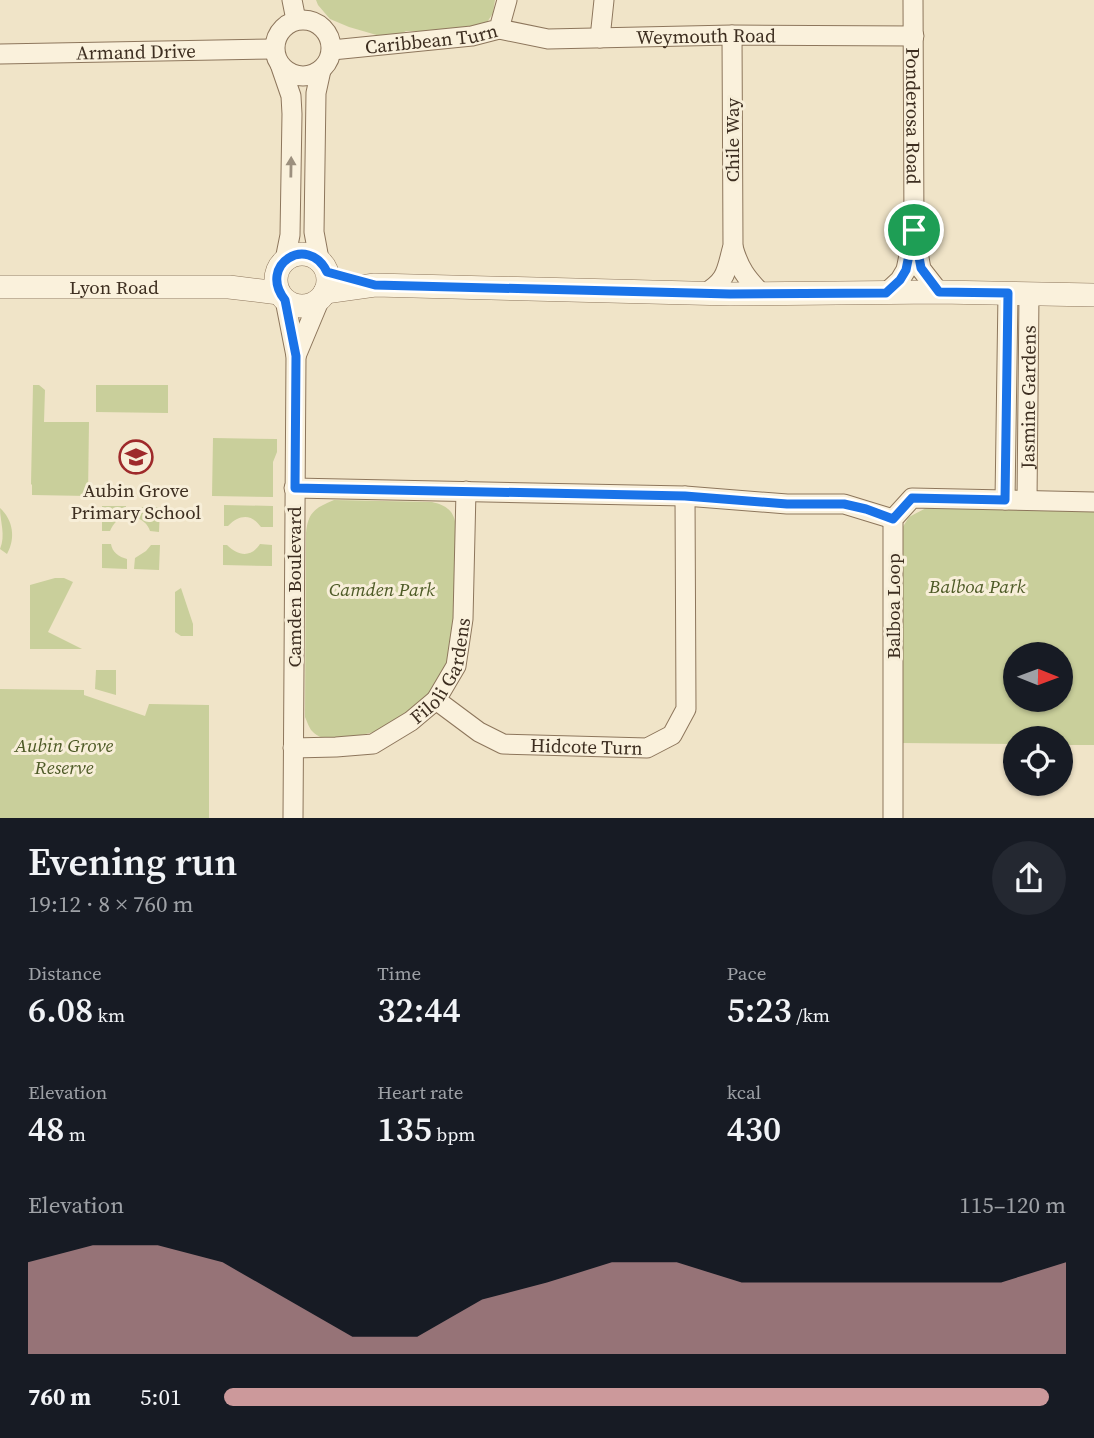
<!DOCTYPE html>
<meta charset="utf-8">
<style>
body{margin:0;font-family:"Source Serif 4",serif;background:#242831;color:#f1f3f6;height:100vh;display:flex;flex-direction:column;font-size:26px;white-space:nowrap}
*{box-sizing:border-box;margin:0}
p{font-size:23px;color:#9ea1a6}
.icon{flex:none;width:38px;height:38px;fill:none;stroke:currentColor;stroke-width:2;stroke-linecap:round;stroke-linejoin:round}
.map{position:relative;height:818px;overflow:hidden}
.details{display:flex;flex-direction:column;background:#171b24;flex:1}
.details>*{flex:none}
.needle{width:46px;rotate:91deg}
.tools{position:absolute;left:1003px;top:642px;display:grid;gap:14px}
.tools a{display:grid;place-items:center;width:70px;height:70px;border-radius:50%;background:#171b24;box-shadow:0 2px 5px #0004;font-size:35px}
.pin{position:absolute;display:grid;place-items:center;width:60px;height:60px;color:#fff;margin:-30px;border:4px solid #fff;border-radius:50%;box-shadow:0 2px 7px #0007}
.round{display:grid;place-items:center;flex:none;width:74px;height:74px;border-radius:37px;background:#242831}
.head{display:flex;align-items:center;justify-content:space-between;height:119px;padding:0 28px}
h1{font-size:38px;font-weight:600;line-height:52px}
.metrics{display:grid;grid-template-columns:repeat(3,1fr);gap:10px;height:119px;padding:7px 28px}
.metrics div{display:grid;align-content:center}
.metrics b{font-size:35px;font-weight:600}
.metrics small{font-size:19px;font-weight:400}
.metrics p{font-size:19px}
.chart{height:196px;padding:14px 28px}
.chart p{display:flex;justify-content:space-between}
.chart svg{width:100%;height:126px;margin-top:7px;fill:#cc999b;opacity:.7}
ul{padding:0 28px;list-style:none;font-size:23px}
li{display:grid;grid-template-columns:112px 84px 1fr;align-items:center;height:52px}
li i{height:18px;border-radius:9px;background:#cc999b}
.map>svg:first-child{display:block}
.green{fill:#c9cf9b;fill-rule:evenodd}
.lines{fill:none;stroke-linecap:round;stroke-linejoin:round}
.minor-casing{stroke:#8d765c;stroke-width:21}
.tertiary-casing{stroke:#8d765c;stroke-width:24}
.minor{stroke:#faf1dc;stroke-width:19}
.tertiary{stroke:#faf1dc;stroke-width:23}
.oneway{fill:#9c907e}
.route-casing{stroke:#fff;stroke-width:14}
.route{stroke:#1a73e8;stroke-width:9}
.labels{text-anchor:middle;stroke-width:6;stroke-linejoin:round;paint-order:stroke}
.street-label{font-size:19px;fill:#3d2e20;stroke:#f7eed8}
.poi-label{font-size:19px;fill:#3d2e20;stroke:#f7eed8}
.park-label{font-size:19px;font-style:italic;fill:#4d5a26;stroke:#f7eed8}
</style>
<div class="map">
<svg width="1094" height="819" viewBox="0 0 1094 819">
<rect width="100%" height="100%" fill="#f0e4c8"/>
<!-- green -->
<g class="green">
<polygon points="316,0 495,0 493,13 484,27 435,31 406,31 396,37 380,36 349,27 330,19 318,5"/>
<polygon points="33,385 39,385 45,390 44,422 89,422 88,496 32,495 32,485 31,484"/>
<polygon points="96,385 168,385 168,413 96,412"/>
<polygon points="213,438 277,439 277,452 273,462 273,497 212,496"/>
<path d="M 334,500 L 432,502 C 440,504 446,506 451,512 C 467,532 455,659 442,681 C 433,695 400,723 385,730 C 380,732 374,732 369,733 C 352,737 326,746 312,731 C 309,728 307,721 305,717 L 306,533 C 308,512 315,508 334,500 Z"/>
<path d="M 224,505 L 273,506 L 273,527 L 261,527 C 251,513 239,515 228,526 L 224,526 Z"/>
<path d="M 102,506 L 126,506 L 126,517 C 118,518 113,524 110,531 L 102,531 Z"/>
<path d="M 135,507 L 160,507 L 159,532 L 150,531 C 148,524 142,519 134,517 Z"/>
<path d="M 928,507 L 1094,510 L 1094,745 L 1061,745 L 1060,738 L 1015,738 L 1015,744 L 901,743 L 899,533 L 909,517 ZM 1015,654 L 1060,654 L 1060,700 L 1015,700 Z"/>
<path d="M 0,508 C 13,520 16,538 7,554 L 0,549 C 6,535 0,522 0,508 Z"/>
<path d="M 102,544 L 111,544 C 112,552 119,557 127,559 L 127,569 L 102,568 Z"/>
<path d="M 260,544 L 272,545 L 272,566 L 223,565 L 223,545 L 227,545 C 238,556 251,558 260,544 Z"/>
<polygon points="151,545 160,545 159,570 134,569 135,558 146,551"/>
<polygon points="55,578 64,578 73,582 48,632 82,649 30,649 30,585"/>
<polygon points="181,588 193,624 193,636 181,636 175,632 175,592"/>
<polygon points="96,670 116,670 116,695 95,689"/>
<polygon points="0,689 84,690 84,695 145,716 149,704 209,705 209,818 0,818"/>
</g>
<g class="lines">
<defs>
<g id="minor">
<polyline points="292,0 296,20"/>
<path id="s1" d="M 913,0 L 914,230 L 921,269 L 939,292"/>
<circle cx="303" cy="48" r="28"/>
<path id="s2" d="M 499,29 L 548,39 L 732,35 L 914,36"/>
<polyline points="600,38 604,0"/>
<path id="s3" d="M 332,50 L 472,36 L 499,29 L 507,0"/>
<path id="s4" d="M 0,54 L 274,49"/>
<polyline points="281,67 291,96 292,114 290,235 285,260"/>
<path d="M 733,247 C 739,268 746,278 762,294"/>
<polyline points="319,259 314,232 316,93 321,70"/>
<polyline points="886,293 900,280 906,270 912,241"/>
<path d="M 704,294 C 728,280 726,270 733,246 L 732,35"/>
<polyline points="285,300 296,356 293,819"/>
<polyline points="296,356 319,301"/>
<polyline points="294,488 685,496 787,504 844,504 893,519"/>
<polyline points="1005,500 1008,293"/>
<path id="s5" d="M 1027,500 L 1029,294"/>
<path id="s6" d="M 436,700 L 479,732 L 503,744 L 647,748 L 672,735 L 686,709 L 685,496"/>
<path id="s7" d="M 293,748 L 336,747 L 373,744 L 411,721 L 436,700 L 456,666 L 463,619 L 466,491"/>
<polyline points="893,819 893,519 912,498 1094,502"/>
</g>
<g id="tertiary">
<circle cx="302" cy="280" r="26"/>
<path id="s8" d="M 0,287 L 229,287 L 279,293"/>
<polyline points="325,292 375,285 730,294 939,292 1094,295"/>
</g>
</defs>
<!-- minor casing -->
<use href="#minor" class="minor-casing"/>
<!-- tertiary casing -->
<use href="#tertiary" class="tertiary-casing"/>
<!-- minor -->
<use href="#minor" class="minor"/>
<!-- tertiary -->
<use href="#tertiary" class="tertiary"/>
</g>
<!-- one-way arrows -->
<defs><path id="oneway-solid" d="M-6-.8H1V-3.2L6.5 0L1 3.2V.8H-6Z" transform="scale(1.75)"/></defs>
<use class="oneway" href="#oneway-solid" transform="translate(291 167) rotate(-89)"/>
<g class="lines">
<defs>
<path id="route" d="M 914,230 L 921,268 L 939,292 L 1008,293 L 1005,500 L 912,498 L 893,519 L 866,509 L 844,504 L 787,504 L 685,496 L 295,488 L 296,356 L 285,300 C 257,265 308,233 327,272 L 375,285 L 730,294 L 886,293 L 900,280 L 906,270 Z"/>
</defs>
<!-- route casing -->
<use href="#route" class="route-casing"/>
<!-- route -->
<use href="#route" class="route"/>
</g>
<!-- icons -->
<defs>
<symbol id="school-ring" viewBox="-11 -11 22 22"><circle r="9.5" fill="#f7eed8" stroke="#9e2a2b" stroke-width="1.5"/><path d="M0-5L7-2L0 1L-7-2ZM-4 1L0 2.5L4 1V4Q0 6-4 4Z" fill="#9e2a2b"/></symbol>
</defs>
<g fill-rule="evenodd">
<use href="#school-ring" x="117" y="438" width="38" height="38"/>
</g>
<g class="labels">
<!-- street labels -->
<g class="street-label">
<text dy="7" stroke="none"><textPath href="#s3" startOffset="100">Caribbean Turn</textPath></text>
<text dy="7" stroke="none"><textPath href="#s2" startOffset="208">Weymouth Road</textPath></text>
<text dy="7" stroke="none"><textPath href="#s4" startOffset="136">Armand Drive</textPath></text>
<text dy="7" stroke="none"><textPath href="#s1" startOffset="116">Ponderosa Road</textPath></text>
<text transform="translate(732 140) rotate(-90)" y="7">Chile Way</text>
<text dy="7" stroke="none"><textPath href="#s8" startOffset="114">Lyon Road</textPath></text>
<text dy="7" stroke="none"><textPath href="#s5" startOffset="103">Jasmine Gardens</textPath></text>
<text transform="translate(294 587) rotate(-90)" y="7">Camden Boulevard</text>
<text transform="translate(893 606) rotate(-90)" y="7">Balboa Loop</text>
<text dy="7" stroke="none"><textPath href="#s7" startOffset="186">Filoli Gardens</textPath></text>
<text dy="7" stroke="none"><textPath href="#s6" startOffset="164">Hidcote Turn</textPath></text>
</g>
<!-- poi labels -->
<g class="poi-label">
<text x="136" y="497">Aubin Grove<tspan x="136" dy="22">Primary School</tspan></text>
</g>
<!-- park labels -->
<g class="park-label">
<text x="977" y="593">Balboa Park</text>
<text x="382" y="596">Camden Park</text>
<text x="64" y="752">Aubin Grove<tspan x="64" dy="22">Reserve</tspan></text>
</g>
</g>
</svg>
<div class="tools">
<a><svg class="needle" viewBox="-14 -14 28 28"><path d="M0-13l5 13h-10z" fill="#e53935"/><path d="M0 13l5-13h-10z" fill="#9ea1a6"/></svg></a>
<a><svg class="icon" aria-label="locate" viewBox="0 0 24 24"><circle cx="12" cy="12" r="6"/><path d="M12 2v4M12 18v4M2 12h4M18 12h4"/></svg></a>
</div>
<div class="pin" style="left:914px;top:230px;background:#1e9e55"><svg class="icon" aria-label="arrive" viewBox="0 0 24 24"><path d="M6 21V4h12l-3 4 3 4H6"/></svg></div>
</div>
<section class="details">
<div class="head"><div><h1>Evening run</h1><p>19:12 · 8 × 760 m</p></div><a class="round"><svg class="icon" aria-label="share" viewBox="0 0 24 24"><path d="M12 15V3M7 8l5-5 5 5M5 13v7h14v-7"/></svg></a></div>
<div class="metrics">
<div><p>Distance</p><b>6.08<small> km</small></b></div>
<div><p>Time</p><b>32:44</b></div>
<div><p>Pace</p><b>5:23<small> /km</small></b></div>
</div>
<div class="metrics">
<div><p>Elevation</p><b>48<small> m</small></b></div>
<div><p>Heart rate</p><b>135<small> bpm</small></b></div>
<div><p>kcal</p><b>430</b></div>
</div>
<div class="chart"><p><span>Elevation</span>115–120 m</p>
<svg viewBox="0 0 160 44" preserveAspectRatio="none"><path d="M0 44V12L10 6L20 6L30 12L40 25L50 38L60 38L70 25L80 19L90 12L100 12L110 19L120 19L130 19L140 19L150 19L160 12V44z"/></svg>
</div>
<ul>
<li><b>760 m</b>5:01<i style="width:98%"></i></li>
</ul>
</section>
